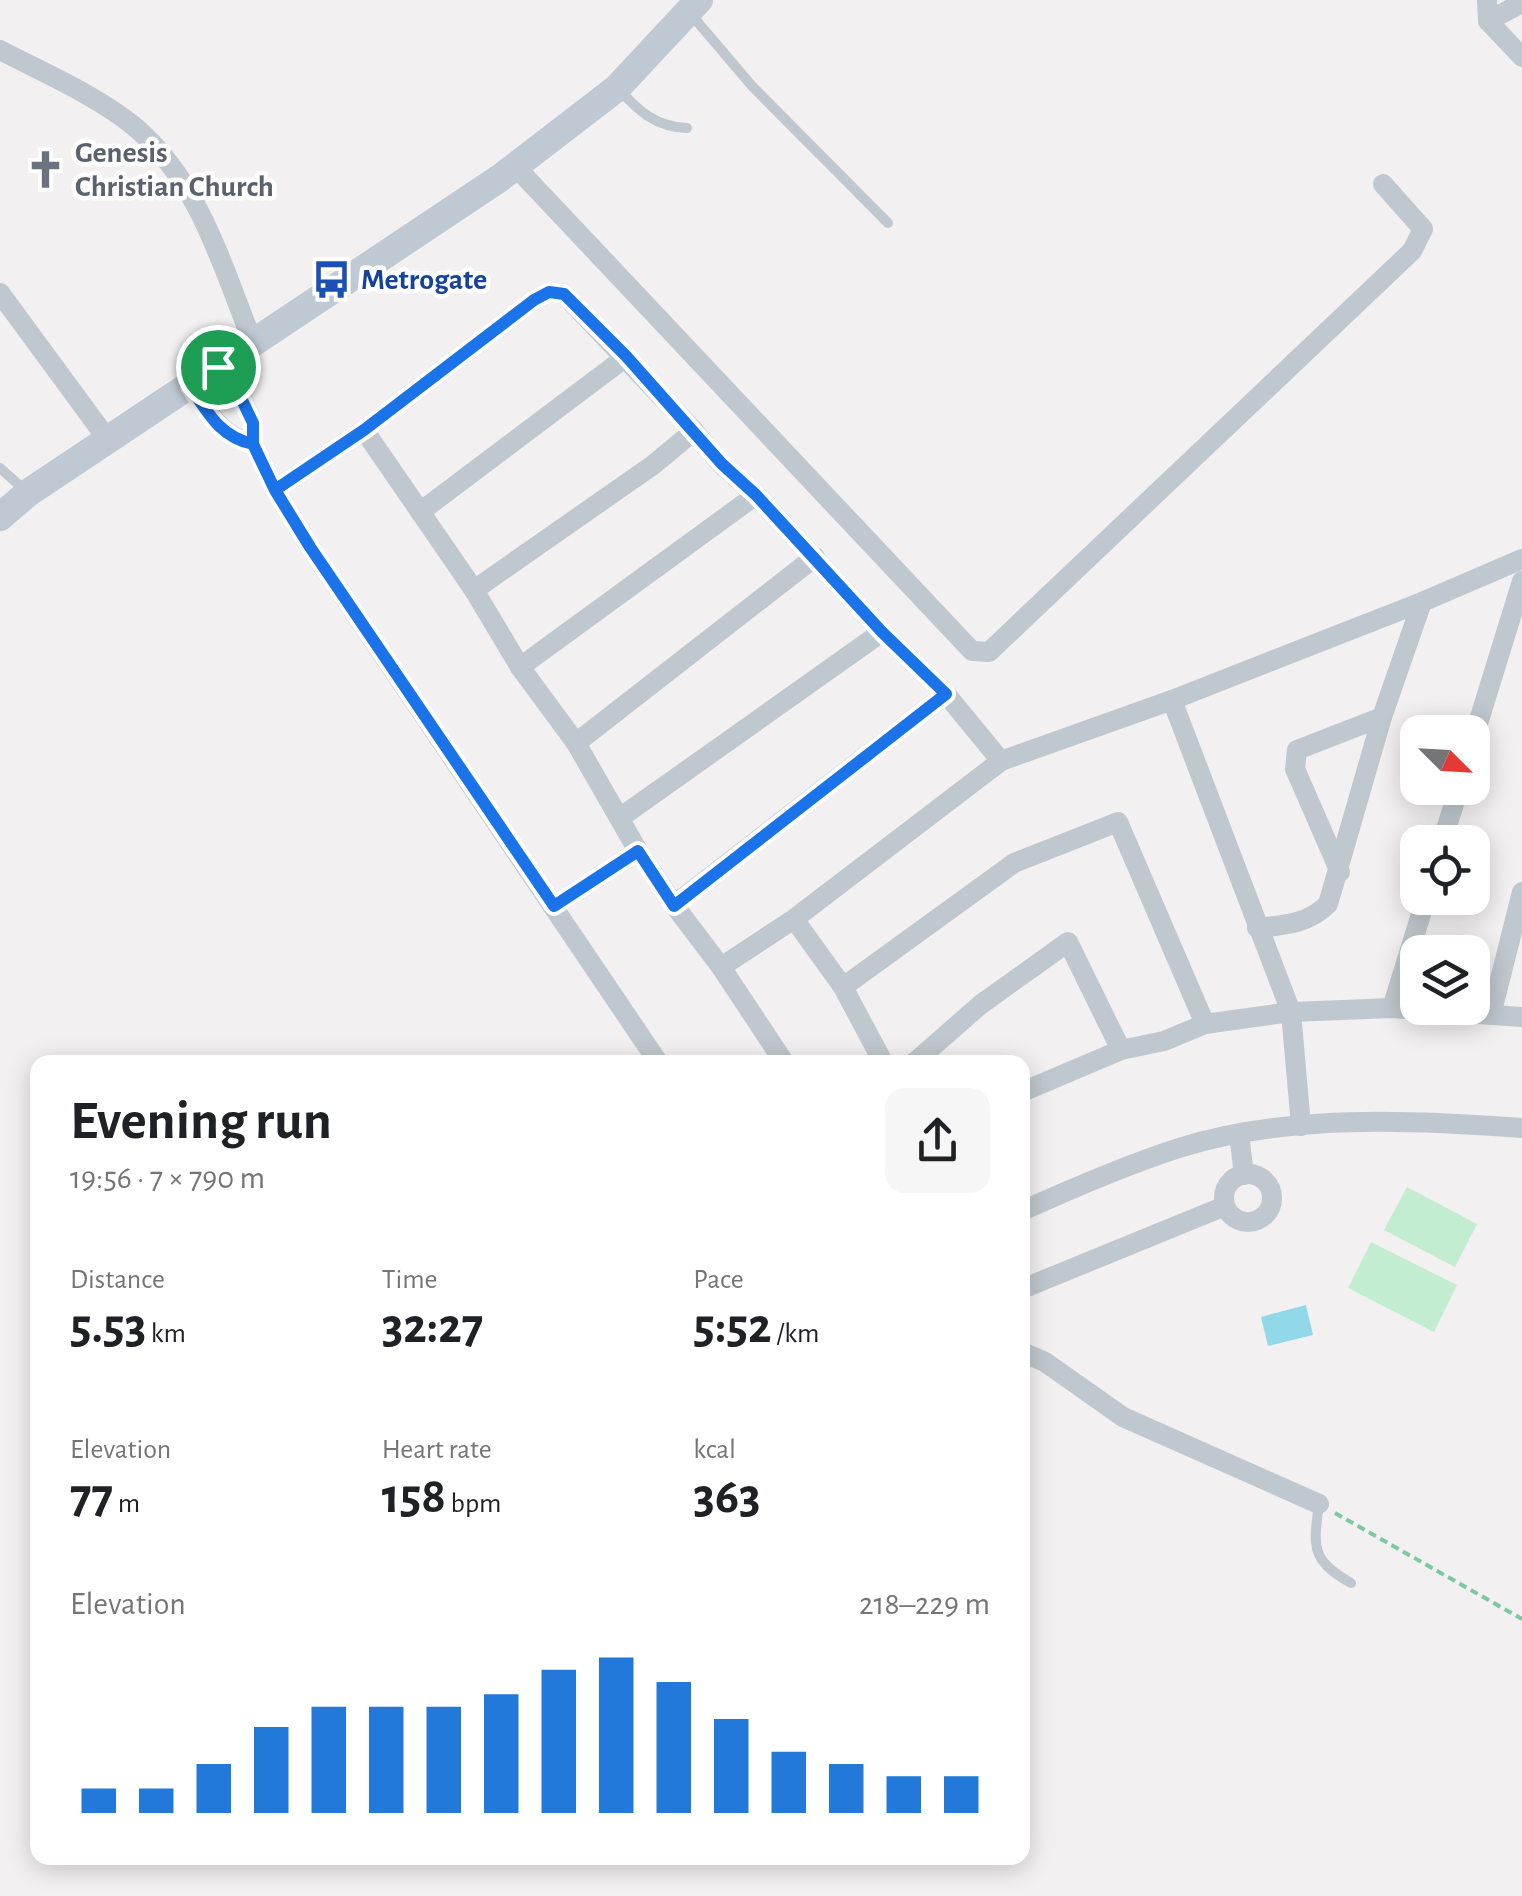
<!DOCTYPE html>
<meta charset="utf-8">
<style>
body{margin:0;font-family:"Alegreya Sans",sans-serif;background:#f6f6f6;color:#202124;height:100vh;display:flex;flex-direction:column;font-size:38px;white-space:nowrap}
*{box-sizing:border-box;margin:0}
p{font-size:32px;color:#757577}
.icon{flex:none;width:55px;height:55px;fill:none;stroke:currentColor;stroke-width:2;stroke-linecap:round;stroke-linejoin:round}
.map{position:relative;flex:1;overflow:hidden}
.drawer{position:absolute;left:30px;top:1055px;width:1000px;height:810px;display:flex;flex-direction:column;background:#fff;border-radius:20px;box-shadow:0 5px 25px #0003}
.drawer>*{flex:none}
.needle{width:65px;rotate:114deg}
.tools{position:absolute;left:1400px;top:715px;display:grid;gap:20px}
.tools a{display:grid;place-items:center;width:90px;height:90px;border-radius:20px;background:#fff;box-shadow:0 5px 25px #0003;font-size:50px}
.pin{position:absolute;display:grid;place-items:center;width:85px;height:85px;color:#fff;margin:-42px;border:5px solid #fff;border-radius:50%;box-shadow:0 2px 10px #0007}
.round{display:grid;place-items:center;flex:none;width:105px;height:105px;border-radius:20px;background:#f6f6f6}
.headline{display:flex;align-items:center;justify-content:space-between;height:170px;padding:0 40px}
h1{font-size:55px;font-weight:700;line-height:75px}
.figures{display:grid;grid-template-columns:repeat(3,1fr);gap:15px;height:170px;padding:10px 40px}
.figures div{display:grid;align-content:center}
.figures b{font-size:50px;font-weight:700}
.figures small{font-size:28px;font-weight:400}
.figures p{font-size:28px}
.chart{height:280px;padding:20px 40px}
.chart p{display:flex;justify-content:space-between}
.chart svg{width:100%;height:180px;margin-top:10px;stroke:#2379da;stroke-width:6}
.map>svg:first-child{display:block}
.green{fill:#c2edd1}
.water{fill:#91d9e8}
.lines{fill:none;stroke-linecap:round;stroke-linejoin:round}
.path{stroke:#7bc9a0;stroke-width:4;stroke-dasharray:8 5;stroke-linecap:butt}
.lane{stroke:#bfc8ce;stroke-width:10}
.street{stroke:#bfc8ce;stroke-width:20}
.secondary{stroke:#bfc9d3;stroke-width:28}
.route-casing{stroke:#fff;stroke-width:20}
.route{stroke:#1a73e8;stroke-width:12}
.labels{text-anchor:middle;stroke-width:9;stroke-linejoin:round;paint-order:stroke}
.worship-label{font-size:30px;font-weight:bold;fill:#5b616d;stroke:#fff;text-anchor:start}
.transit-label{font-size:30px;font-weight:bold;fill:#164399;stroke:#fff;text-anchor:start}
</style>
<div class="map">
<svg width="1522" height="1896" viewBox="0 0 1522 1896">
<rect width="100%" height="100%" fill="#f2f0f0"/>
<!-- green -->
<g class="green">
<polygon points="1407,1187 1477,1224 1455,1267 1384,1230"/>
<polygon points="1371,1242 1457,1285 1434,1332 1348,1288"/>
</g>
<!-- water -->
<polygon class="water" points="1306,1305 1313,1335 1268,1346 1261,1317"/>
<g class="lines">
<!-- path -->
<polyline class="path" points="1335,1513 1522,1619"/>
<!-- lane -->
<g class="lane">
<polyline points="689,12 752,86 888,223"/>
<path d="M 618,88 C 638,111 656,127 687,128"/>
<polyline points="0,468 28,493"/>
<path d="M 1319,1504 C 1313,1548 1311,1560 1351,1583"/>
</g>
<!-- street -->
<g class="street">
<polyline points="1487,0 1488,21 1522,57"/>
<polyline points="1488,21 1522,3"/>
<path d="M 0,50 C 44,73 96,95 135,127 C 199,181 223,268 253,343"/>
<polyline points="515,166 972,651 989,652 1412,251 1423,229 1383,184"/>
<polyline points="0,293 108,440"/>
<polyline points="217,367 241,397 253,423 253,444 275,490 310,547 658,1062"/>
<path d="M 190,386 C 209,413 220,436 253,444"/>
<polyline points="364,430 534,300 549,292 564,294 694,431"/>
<polyline points="275,490 364,430 474,590 520,667 576,743 638,851 674,905 721,967 784,1062"/>
<polyline points="420,512 626,357"/>
<polyline points="474,590 653,465 694,431 721,464 756,495 882,632 946,694 1001,761"/>
<polyline points="520,667 756,495"/>
<polyline points="1172,700 1291,1012 1301,1126"/>
<polyline points="576,743 815,557"/>
<polyline points="1472,743 1522,581"/>
<polyline points="621,817 882,632"/>
<polyline points="1442,842 1459,788"/>
<polyline points="1340,872 1295,769 1297,750 1382,717"/>
<polyline points="674,905 946,694"/>
<polyline points="554,906 638,851"/>
<polyline points="794,919 843,987 883,1062"/>
<path d="M 1257,928 C 1285,925 1308,924 1328,904 L 1382,717 L 1422,602"/>
<polyline points="721,967 794,919 1001,761 1172,700 1422,602 1522,559"/>
<polyline points="843,987 1014,863 1118,822 1205,1024"/>
<polyline points="1392,1008 1426,898"/>
<polyline points="1491,1015 1522,892"/>
<polyline points="915,1062 980,1005 1068,942 1121,1050"/>
<polyline points="1022,1092 1121,1050 1164,1041 1205,1024 1291,1012 1392,1008 1522,1017"/>
<polyline points="1239,1134 1244,1175"/>
<circle cx="1248" cy="1198" r="24"/>
<path d="M 1022,1211 C 1073,1188 1126,1165 1179,1148 C 1287,1114 1411,1120 1522,1128"/>
<polyline points="1022,1289 1225,1206"/>
<polyline points="1022,1352 1045,1362 1123,1417 1319,1504"/>
</g>
<!-- secondary -->
<polyline class="secondary" points="0,517 28,493 500,178 617,88 699,0"/>
</g>
<g class="lines">
<defs>
<path id="route" d="M 218,367 L 190,386 C 208,413 220,437 253,444 L 275,490 L 310,547 L 554,906 L 638,851 L 674,906 L 946,694 L 882,632 L 756,495 L 722,464 L 626,356 L 564,294 L 549,292 L 534,300 L 364,430 L 275,490 L 253,444 L 253,423 L 241,398 L 218,367"/>
</defs>
<!-- route casing -->
<use href="#route" class="route-casing"/>
<!-- route -->
<use href="#route" class="route"/>
</g>
<!-- icons -->
<defs>
<symbol id="church-bare" viewBox="-9 -9 18 18"><path d="M-1.2-6h2.4v3.5h3.3v2.4h-3.3V6h-2.4V-.1h-3.3v-2.4h3.3Z" fill="#6b7280" stroke="#fff" stroke-width="2.5" paint-order="stroke"/></symbol>
<symbol id="bus-bare" viewBox="-9 -9 18 18"><path d="M-5-6H5V4H4V6H2V4H-2V6H-4V4H-5ZM-3.5-4V0h7V-4ZM-3.5 1.2v1.5H-2V1.2ZM2 1.2v1.5H3.5V1.2Z" fill="#1a4fb4" stroke="#fff" stroke-width="2.5" paint-order="stroke"/></symbol>
</defs>
<g fill-rule="evenodd">
<use href="#church-bare" x="18" y="142" width="55" height="55"/>
<use href="#bus-bare" x="304" y="252" width="55" height="55"/>
</g>
<g class="labels">
<!-- worship labels -->
<g class="worship-label">
<text x="75" y="162">Genesis<tspan x="75" dy="34">Christian Church</tspan></text>
</g>
<!-- transit labels -->
<g class="transit-label">
<text x="361" y="289">Metrogate</text>
</g>
</g>
</svg>
<div class="tools">
<a><svg class="needle" viewBox="-14 -14 28 28"><path d="M0-13l5 13h-10z" fill="#e53935"/><path d="M0 13l5-13h-10z" fill="#757577"/></svg></a>
<a><svg class="icon" aria-label="locate" viewBox="0 0 24 24"><circle cx="12" cy="12" r="6"/><path d="M12 2v4M12 18v4M2 12h4M18 12h4"/></svg></a>
<a><svg class="icon" aria-label="layers" viewBox="0 0 24 24"><path d="M12 4l9 5-9 5-9-5zM3 14l9 5 9-5"/></svg></a>
</div>
<div class="pin" style="left:218px;top:367px;background:#1e9e55"><svg class="icon" aria-label="arrive" viewBox="0 0 24 24"><path d="M6 21V4h12l-3 4 3 4H6"/></svg></div>
<section class="drawer">
<div class="headline"><div><h1>Evening run</h1><p>19:56 · 7 × 790 m</p></div><a class="round"><svg class="icon" aria-label="share" viewBox="0 0 24 24"><path d="M12 15V3M7 8l5-5 5 5M5 13v7h14v-7"/></svg></a></div>
<div class="figures">
<div><p>Distance</p><b>5.53<small> km</small></b></div>
<div><p>Time</p><b>32:27</b></div>
<div><p>Pace</p><b>5:52<small> /km</small></b></div>
</div>
<div class="figures">
<div><p>Elevation</p><b>77<small> m</small></b></div>
<div><p>Heart rate</p><b>158<small> bpm</small></b></div>
<div><p>kcal</p><b>363</b></div>
</div>
<div class="chart"><p><span>Elevation</span>218–229 m</p>
<svg viewBox="0 0 160 44" preserveAspectRatio="none"><path d="M5 44V38M15 44V38M25 44V32M35 44V23M45 44V18M55 44V18M65 44V18M75 44V15M85 44V9M95 44V6M105 44V12M115 44V21M125 44V29M135 44V32M145 44V35M155 44V35"/></svg>
</div>
</section>
</div>
